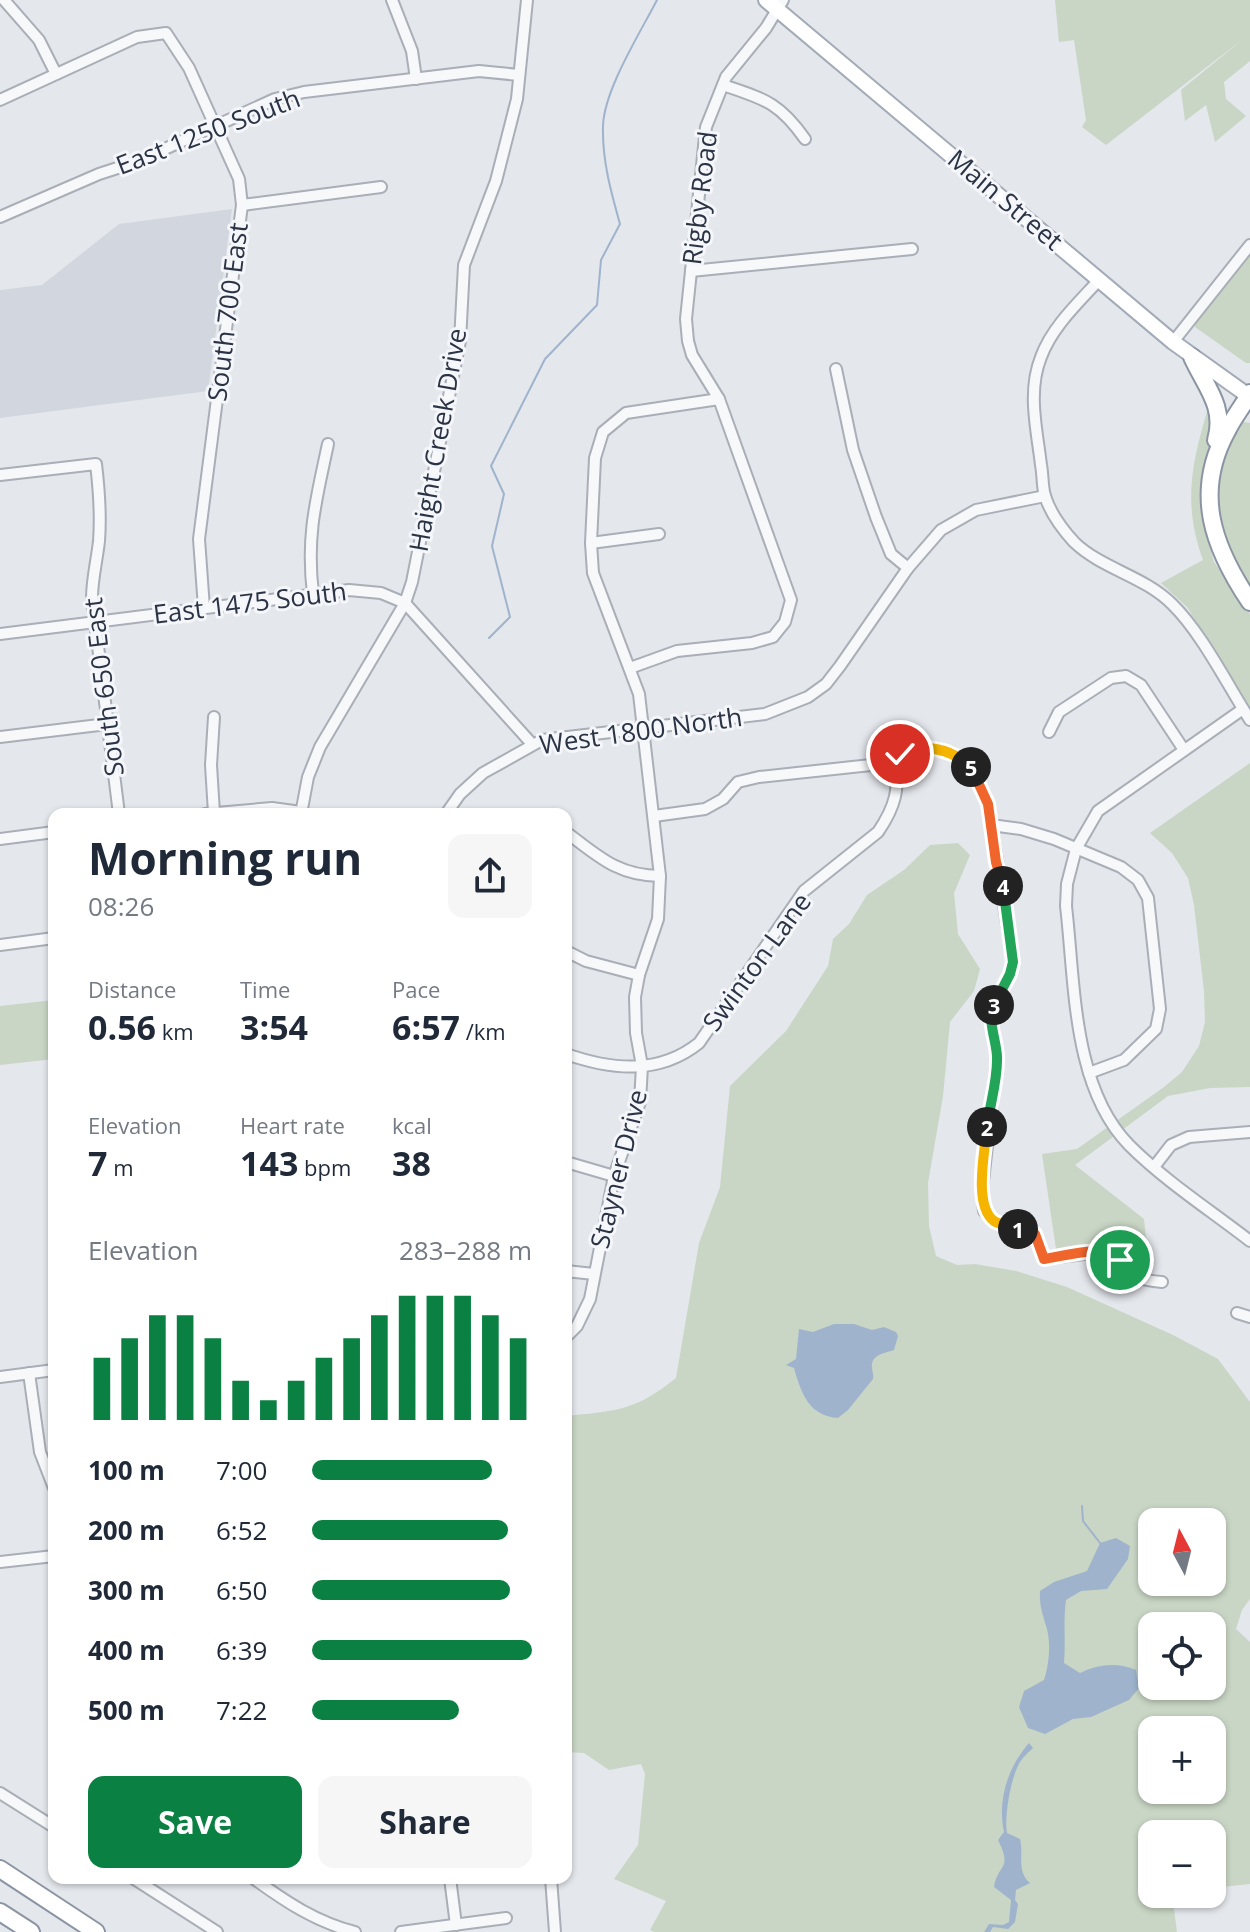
<!DOCTYPE html>
<meta charset="utf-8">
<style>
body{margin:0;font-family:"Open Sans",sans-serif;background:#f6f6f7;color:#1f2937;height:100vh;display:flex;flex-direction:column;font-size:30px;white-space:nowrap}
*{box-sizing:border-box;margin:0}
p{font-size:26px;color:#747a83}
.icon{flex:none;width:44px;height:44px;fill:none;stroke:currentColor;stroke-width:2;stroke-linecap:round;stroke-linejoin:round}
.map{position:relative;flex:1;overflow:hidden}
.drawer{position:absolute;left:48px;top:808px;width:524px;height:1076px;display:flex;flex-direction:column;background:#fff;border-radius:16px;box-shadow:0 2px 6px #0004}
.drawer>*{flex:none}
.needle{width:52px;rotate:353deg}
.buttons{position:absolute;left:1138px;top:1508px;display:grid;gap:16px}
.buttons a{display:grid;place-items:center;width:88px;height:88px;border-radius:16px;background:#fff;box-shadow:0 2px 6px #0004;font-size:40px}
.pin{position:absolute;display:grid;place-items:center;width:68px;height:68px;color:#fff;margin:-34px;border:4px solid #fff;border-radius:50%;box-shadow:0 2px 8px #0007}
.km{position:absolute;width:40px;height:40px;margin:-20px;border-radius:50%;background:#222;color:#fff;font-size:22px;line-height:40px;text-align:center}
.round{display:grid;place-items:center;flex:none;width:84px;height:84px;border-radius:16px;background:#f6f6f7}
.overview{display:flex;align-items:center;justify-content:space-between;height:136px;padding:0 40px}
h1{font-size:44px;font-weight:700;line-height:60px}
.figures{display:grid;grid-template-columns:repeat(3,1fr);gap:12px;height:136px;padding:8px 40px}
.figures div{display:grid;align-content:center}
.figures b{font-size:34px;font-weight:700}
.figures small{font-size:22px;font-weight:400}
.figures p{font-size:22px}
.chart{height:224px;padding:16px 40px}
.chart p{display:flex;justify-content:space-between}
.chart svg{width:100%;height:144px;margin-top:8px;stroke:#0b8043;stroke-width:6}
.cta{display:flex;gap:16px;margin-top:auto;padding:16px 40px}
.cta a{flex:1;height:92px;border-radius:16px;background:#0b8043;color:#fff;font-size:32px;font-weight:700;line-height:92px;text-align:center}
.cta a+a{background:#f6f6f7;color:#1f2937}
ul{padding:0 40px;list-style:none;font-size:26px}
li{display:grid;grid-template-columns:128px 96px 1fr;align-items:center;height:60px}
li i{height:20px;border-radius:10px;background:#0b8043}
.map>svg:first-child{display:block}
.built{fill:#d2d6de}
.green{fill:#c9d6c5;fill-rule:evenodd}
.water{fill:#9fb4cc}
.lines{fill:none;stroke-linecap:round;stroke-linejoin:round}
.stream{stroke:#9fb4cc;stroke-width:2}
.minor-casing{stroke:#a9aeb7;stroke-width:14}
.major-casing{stroke:#a3abb8;stroke-width:18}
.highway-casing{stroke:#8b94a3;stroke-width:20}
.minor{stroke:#f7f8fa;stroke-width:10}
.major{stroke:#fff;stroke-width:14}
.highway{stroke:#fff;stroke-width:16}
.split-1-casing{stroke:#fff;stroke-width:16}
.split-2-casing{stroke:#fff;stroke-width:16}
.split-3-casing{stroke:#fff;stroke-width:16}
.split-4-casing{stroke:#fff;stroke-width:16}
.split-5-casing{stroke:#fff;stroke-width:16}
.split-6-casing{stroke:#fff;stroke-width:16}
.split-1{stroke:#f0652b;stroke-width:10}
.split-2{stroke:#f5b400;stroke-width:10}
.split-3{stroke:#22a559;stroke-width:10}
.split-4{stroke:#22a559;stroke-width:10}
.split-5{stroke:#f0652b;stroke-width:10}
.split-6{stroke:#f5b400;stroke-width:10}
.labels{text-anchor:middle;stroke-width:6;stroke-linejoin:round;paint-order:stroke}
.street-label{font-size:26px;fill:#2b3445;stroke:#f4f6f9}
</style>
<div class="map">
<svg width="1250" height="1932" viewBox="0 0 1250 1932">
<rect width="100%" height="100%" fill="#e4e7ec"/>
<!-- built -->
<polygon class="built" points="232,209 208,391 0,418 0,290 42,285 119,224"/>
<!-- green -->
<g class="green">
<polygon points="1055,0 1250,0 1250,61 1224,82 1226,99 1246,116 1215,142 1206,105 1185,121 1181,90 1243,39 1106,145 1082,127 1086,120 1074,40 1059,42"/>
<polygon points="1250,251 1250,363 1246,363 1195,327 1196,320"/>
<path d="M 1209,405 L 1213,433 L 1201,477 L 1201,515 L 1214,562 L 1250,614 L 1250,707 L 1187,607 L 1161,583 L 1203,560 C 1182,502 1192,462 1209,405 Z"/>
<polygon points="1239,421 1250,423 1250,592 1230,561 1216,506 1221,461"/>
<polygon points="1250,763 1250,1087 1210,1088 1168,1096 1075,1165 1144,1219 1146,1239 1056,1249 1042,1154 1077,1149 1164,1087 1182,1072 1199,1046 1205,1022 1204,991 1194,905 1188,878 1172,853 1150,833"/>
<path d="M 958,843 L 970,855 L 954,893 L 958,934 L 980,969 L 974,991 L 950,1022 L 943,1096 L 928,1183 L 929,1226 L 936,1256 L 957,1265 L 975,1264 L 1016,1271 L 1067,1287 L 1173,1335 L 1218,1359 L 1250,1402 L 1250,1599 L 1242,1610 L 1236,1629 L 1250,1642 L 1250,1884 L 1212,1888 L 1212,1834 L 1152,1834 L 1152,1894 L 1172,1894 L 1177,1932 L 654,1932 L 650,1930 L 666,1901 L 614,1879 L 638,1845 L 645,1774 L 641,1764 L 609,1770 L 584,1753 L 566,1752 L 566,1416 C 616,1411 635,1411 676,1378 L 699,1243 L 720,1187 L 730,1086 L 786,1031 L 828,966 L 833,939 L 849,924 L 867,895 L 904,870 L 930,845 ZM 1152,1522 L 1212,1522 L 1212,1582 L 1152,1582 ZM 1152,1626 L 1212,1626 L 1212,1686 L 1152,1686 ZM 1152,1730 L 1212,1730 L 1212,1790 L 1152,1790 Z"/>
<polygon points="54,1000 54,1059 0,1065 0,1006"/>
</g>
<!-- water -->
<g class="water">
<path d="M 834,1324 L 854,1324 L 872,1330 L 884,1327 L 896,1332 L 898,1336 L 894,1350 C 886,1353 871,1354 872,1367 C 872,1371 874,1375 873,1379 L 848,1410 L 838,1418 C 809,1416 801,1393 794,1368 L 786,1365 L 796,1359 L 799,1329 L 813,1332 Z"/>
<path d="M 1116,1538 L 1130,1546 L 1128,1559 L 1107,1589 L 1081,1591 L 1066,1600 C 1063,1621 1066,1641 1064,1663 L 1080,1673 C 1098,1664 1118,1662 1136,1670 L 1139,1688 L 1129,1700 L 1091,1717 L 1073,1719 L 1045,1734 L 1028,1728 L 1019,1707 L 1024,1691 L 1044,1680 C 1049,1665 1051,1645 1047,1629 C 1043,1615 1039,1606 1040,1591 L 1054,1582 L 1087,1571 L 1100,1543 Z"/>
<path d="M 1029,1743 L 1033,1748 C 1029,1752 1023,1757 1020,1762 C 1011,1777 1004,1816 1007,1833 L 1020,1839 C 1024,1854 1016,1871 1030,1883 L 1016,1890 L 1015,1900 L 1018,1904 L 1015,1922 L 1008,1929 L 993,1927 L 990,1932 L 984,1932 L 989,1924 L 1003,1925 L 1009,1922 L 1011,1900 L 994,1887 C 998,1863 1013,1870 998,1840 L 1004,1832 C 997,1800 1008,1767 1029,1743 Z"/>
</g>
<g class="lines">
<!-- stream -->
<g class="stream">
<path d="M 489,638 L 510,617 L 492,546 L 504,494 L 491,466 L 545,359 L 597,305 L 601,260 L 620,224 C 611,192 602,160 603,126 C 604,90 640,33 657,0"/>
<polyline points="1082,1506 1083,1521 1100,1543"/>
</g>
<defs>
<g id="minor">
<polyline points="4,0 39,40 56,74"/>
<polyline points="392,0 412,51 416,79"/>
<path d="M 723,85 C 764,99 779,102 805,139"/>
<polyline points="0,100 137,37 166,33 189,68 239,179 242,205 199,539 204,608"/>
<polyline points="242,205 381,187"/>
<polyline points="0,217 99,174 136,162 275,99 304,92 479,71 519,75"/>
<polyline points="691,271 912,249"/>
<path d="M 1099,280 C 1078,303 1052,327 1041,357 C 1027,392 1037,430 1041,465 C 1043,475 1042,486 1045,496 C 1050,512 1063,530 1074,542 C 1102,569 1144,576 1172,604 C 1201,632 1227,684 1250,720"/>
<polyline points="1173,342 1250,245"/>
<polyline points="836,369 853,450 876,517 891,554 908,568"/>
<path d="M 0,475 L 96,464 C 99,489 101,515 99,541 C 97,560 92,579 92,598 L 119,814"/>
<polyline points="591,543 659,534"/>
<path d="M 313,594 C 306,536 316,500 328,444"/>
<polyline points="0,634 349,590 381,593 405,603 532,744"/>
<polyline points="630,668 677,651 752,643 773,637 785,622 791,600 719,399 692,355 688,341 686,319 706,127 726,77 766,28 783,0"/>
<path d="M 1243,709 L 1098,811 L 1076,849 L 1067,884 L 1066,906 C 1075,982 1072,1087 1129,1145 C 1165,1181 1210,1210 1250,1241"/>
<polyline points="1049,732 1059,712 1111,678 1126,676 1141,685 1184,750"/>
<polyline points="0,737 107,724"/>
<polyline points="214,813 211,765 214,717"/>
<polyline points="205,814 272,808 301,812"/>
<polyline points="301,814 308,777 320,747 405,603 412,582 460,341 464,265 496,181 517,99 527,0"/>
<polyline points="446,814 460,794 483,773 542,740 765,714 808,697 826,684 840,666 908,568 941,530 976,510 1045,496"/>
<path d="M 654,816 L 705,809 L 723,799 L 738,782 L 759,777 L 871,765 L 919,748 L 937,748 L 952,753 L 971,767 L 988,804 L 1013,962 L 1010,974 L 991,1012 L 997,1057 L 982,1190 L 984,1211 L 996,1223 L 1035,1234 L 1044,1259 L 1108,1251 C 1135,1266 1121,1279 1162,1282"/>
<polyline points="991,825 1021,829 1054,839 1121,867 1138,880 1148,898 1160,1009 1156,1029 1124,1060 1089,1073"/>
<path d="M 566,832 C 598,856 618,876 660,876"/>
<polyline points="0,839 54,832"/>
<polyline points="0,945 54,938"/>
<polyline points="566,951 586,961 639,975"/>
<path d="M 566,1054 C 612,1070 659,1075 699,1043 L 804,891 L 878,832 C 893,810 904,785 890,759"/>
<polyline points="566,1162 614,1176"/>
<polyline points="1154,1167 1171,1145 1189,1137 1250,1132"/>
<polyline points="566,1271 594,1274"/>
<polyline points="1237,1313 1250,1317"/>
<polyline points="566,1337 577,1326 590,1299 614,1176 640,1102 642,1066 636,1033 635,997 639,975 658,919 660,876 639,694 593,573 591,543 595,458 603,432 626,413 719,399"/>
<polyline points="29,1373 40,1452 54,1488"/>
<polyline points="0,1377 54,1370"/>
<polyline points="0,1562 54,1556"/>
<polyline points="0,1793 54,1827"/>
<polyline points="133,1878 217,1932"/>
<path d="M 253,1878 C 286,1902 316,1922 355,1932"/>
<polyline points="450,1878 456,1925"/>
<polyline points="551,1878 555,1932"/>
<polyline points="401,1932 506,1918"/>
</g>
<polyline id="major" points="766,0 1173,342 1250,397"/>
<g id="highway">
<path d="M 1192,357 C 1205,386 1226,407 1216,440"/>
<path d="M 1250,393 C 1243,406 1233,418 1227,431 C 1193,493 1213,547 1250,602"/>
<polyline points="0,1869 96,1932"/>
<polyline points="0,1912 31,1932"/>
</g>
</defs>
<!-- minor casing -->
<use href="#minor" class="minor-casing"/>
<!-- major casing -->
<use href="#major" class="major-casing"/>
<!-- highway casing -->
<use href="#highway" class="highway-casing"/>
<!-- minor -->
<use href="#minor" class="minor"/>
<!-- major -->
<use href="#major" class="major"/>
<!-- highway -->
<use href="#highway" class="highway"/>
</g>
<g class="lines">
<defs>
<path id="split-1" d="M 1018,1229 L 1035,1234 L 1044,1259 C 1066,1256 1104,1243 1120,1260"/>
<path id="split-2" d="M 987,1127 C 985,1151 973,1205 994,1221 C 1000,1225 1011,1226 1018,1229"/>
<path id="split-3" d="M 987,1127 C 990,1103 998,1080 997,1056 C 996,1039 987,1020 994,1005"/>
<polyline id="split-4" points="994,1005 1010,974 1013,962 1003,886"/>
<polyline id="split-5" points="971,767 988,804 996,862 1003,886"/>
<path id="split-6" d="M 900,754 C 927,743 951,749 971,767"/>
</defs>
<!-- split-1 casing -->
<use href="#split-1" class="split-1-casing"/>
<!-- split-2 casing -->
<use href="#split-2" class="split-2-casing"/>
<!-- split-3 casing -->
<use href="#split-3" class="split-3-casing"/>
<!-- split-4 casing -->
<use href="#split-4" class="split-4-casing"/>
<!-- split-5 casing -->
<use href="#split-5" class="split-5-casing"/>
<!-- split-6 casing -->
<use href="#split-6" class="split-6-casing"/>
<!-- split-1 -->
<use href="#split-1" class="split-1"/>
<!-- split-2 -->
<use href="#split-2" class="split-2"/>
<!-- split-3 -->
<use href="#split-3" class="split-3"/>
<!-- split-4 -->
<use href="#split-4" class="split-4"/>
<!-- split-5 -->
<use href="#split-5" class="split-5"/>
<!-- split-6 -->
<use href="#split-6" class="split-6"/>
</g>
<g class="labels">
<!-- street labels -->
<g class="street-label">
<text transform="translate(208 132) rotate(-21)" y="9">East 1250 South</text>
<text transform="translate(700 198) rotate(-83)" y="9">Rigby Road</text>
<text transform="translate(1005 200) rotate(40)" y="9">Main Street</text>
<text transform="translate(228 312) rotate(-83)" y="9">South 700 East</text>
<text transform="translate(438 440) rotate(-80)" y="9">Haight Creek Drive</text>
<text transform="translate(250 603) rotate(-7)" y="9">East 1475 South</text>
<text transform="translate(104 687) rotate(-97)" y="9">South 650 East</text>
<text transform="translate(641 731) rotate(-8)" y="9">West 1800 North</text>
<text transform="translate(757 962) rotate(-54)" y="9">Swinton Lane</text>
<text transform="translate(619 1169) rotate(-76)" y="9">Stayner Drive</text>
</g>
</g>
</svg>
<div class="buttons">
<a><svg class="needle" viewBox="-14 -14 28 28"><path d="M0-13l5 13h-10z" fill="#e53935"/><path d="M0 13l5-13h-10z" fill="#747a83"/></svg></a>
<a><svg class="icon" aria-label="locate" viewBox="0 0 24 24"><circle cx="12" cy="12" r="6"/><path d="M12 2v4M12 18v4M2 12h4M18 12h4"/></svg></a>
<a>+</a>
<a>−</a>
</div>
<div class="pin" style="left:1120px;top:1260px;background:#1e9e55"><svg class="icon" aria-label="arrive" viewBox="0 0 24 24"><path d="M6 21V4h12l-3 4 3 4H6"/></svg></div>
<div class="pin" style="left:900px;top:754px;background:#d93025"><svg class="icon" aria-label="check" viewBox="0 0 24 24"><path d="M5 12l5 5 9-10"/></svg></div>
<b class="km" style="left:1018px;top:1229px">1</b>
<b class="km" style="left:987px;top:1127px">2</b>
<b class="km" style="left:994px;top:1005px">3</b>
<b class="km" style="left:1003px;top:886px">4</b>
<b class="km" style="left:971px;top:767px">5</b>
<section class="drawer">
<div class="overview"><div><h1>Morning run</h1><p>08:26</p></div><a class="round"><svg class="icon" aria-label="share" viewBox="0 0 24 24"><path d="M12 15V3M7 8l5-5 5 5M5 13v7h14v-7"/></svg></a></div>
<div class="figures">
<div><p>Distance</p><b>0.56<small> km</small></b></div>
<div><p>Time</p><b>3:54</b></div>
<div><p>Pace</p><b>6:57<small> /km</small></b></div>
</div>
<div class="figures">
<div><p>Elevation</p><b>7<small> m</small></b></div>
<div><p>Heart rate</p><b>143<small> bpm</small></b></div>
<div><p>kcal</p><b>38</b></div>
</div>
<div class="chart"><p><span>Elevation</span>283–288 m</p>
<svg viewBox="0 0 160 44" preserveAspectRatio="none"><path d="M5 44V25M15 44V19M25 44V12M35 44V12M45 44V19M55 44V32M65 44V38M75 44V32M85 44V25M95 44V19M105 44V12M115 44V6M125 44V6M135 44V6M145 44V12M155 44V19"/></svg>
</div>
<ul>
<li><b>100 m</b>7:00<i style="width:82%"></i></li>
<li><b>200 m</b>6:52<i style="width:89%"></i></li>
<li><b>300 m</b>6:50<i style="width:90%"></i></li>
<li><b>400 m</b>6:39<i style="width:100%"></i></li>
<li><b>500 m</b>7:22<i style="width:67%"></i></li>
</ul>
<div class="cta"><a>Save</a><a>Share</a></div>
</section>
</div>
